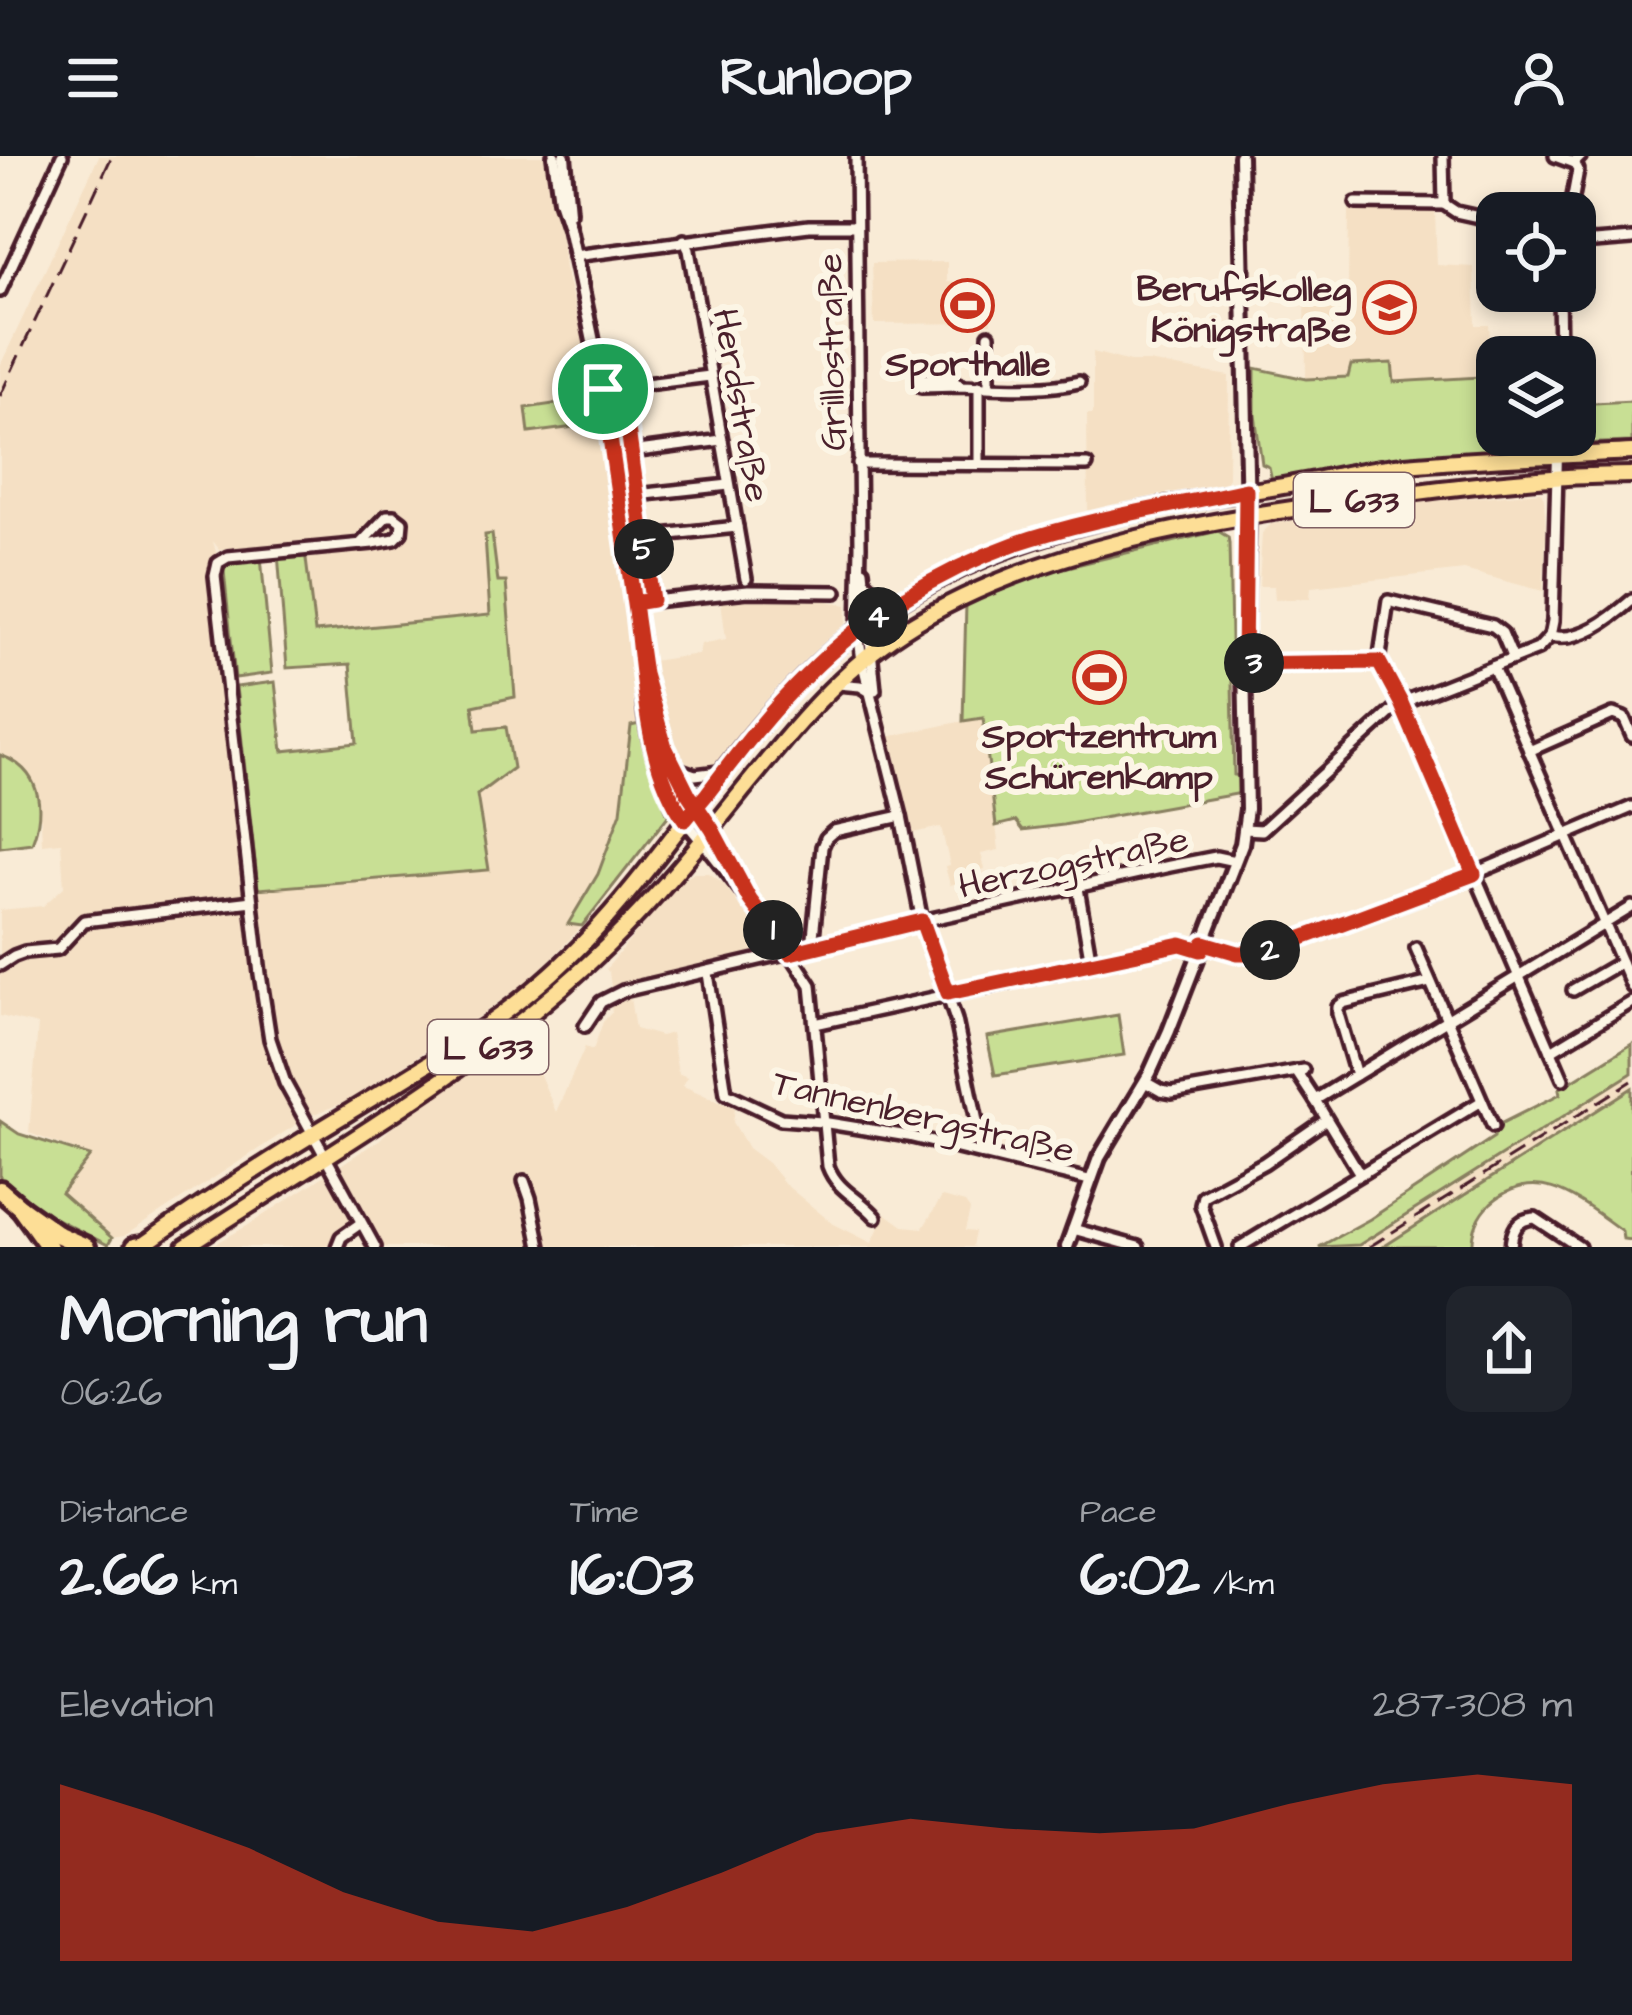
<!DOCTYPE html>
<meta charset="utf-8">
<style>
body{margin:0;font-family:"Architects Daughter",sans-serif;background:#20242c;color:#f1f3f6;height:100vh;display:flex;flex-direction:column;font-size:45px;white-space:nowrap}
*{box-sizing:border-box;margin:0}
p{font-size:39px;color:#9ea1a6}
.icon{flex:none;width:66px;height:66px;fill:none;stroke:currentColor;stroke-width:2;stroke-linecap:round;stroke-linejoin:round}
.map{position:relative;height:1091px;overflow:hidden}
.details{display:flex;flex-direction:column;background:#171b24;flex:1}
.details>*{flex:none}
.controls{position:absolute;left:1476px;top:36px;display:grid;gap:24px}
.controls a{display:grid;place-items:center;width:120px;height:120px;border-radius:24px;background:#171b24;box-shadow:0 6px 18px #0003;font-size:60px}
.pin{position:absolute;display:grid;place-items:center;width:102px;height:102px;color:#fff;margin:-51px;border:6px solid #fff;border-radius:50%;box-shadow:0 3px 12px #0007}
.km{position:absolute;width:60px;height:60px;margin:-30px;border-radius:50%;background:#222;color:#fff;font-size:33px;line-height:60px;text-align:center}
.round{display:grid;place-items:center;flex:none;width:126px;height:126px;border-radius:24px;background:#20242c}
.summary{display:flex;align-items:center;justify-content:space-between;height:204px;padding:0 60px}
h1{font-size:66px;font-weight:700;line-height:90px}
.figures{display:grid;grid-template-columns:repeat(3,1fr);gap:18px;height:204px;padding:12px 60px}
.figures div{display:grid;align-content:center}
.figures b{font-size:60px;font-weight:700}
.figures small{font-size:33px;font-weight:400}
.figures p{font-size:33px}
.chart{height:336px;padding:24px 60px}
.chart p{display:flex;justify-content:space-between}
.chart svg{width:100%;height:216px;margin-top:12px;fill:#c8321e;opacity:.7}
header{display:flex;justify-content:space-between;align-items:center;height:156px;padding:0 60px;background:#171b24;font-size:54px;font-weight:700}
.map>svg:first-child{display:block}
.built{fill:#f5e0c4;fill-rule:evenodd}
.green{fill:#c8df94;stroke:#897f60;stroke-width:3}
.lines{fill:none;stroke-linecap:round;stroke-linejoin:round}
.minor-casing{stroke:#4a1f2b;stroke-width:18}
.tertiary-casing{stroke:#4a1f2b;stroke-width:20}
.primary-casing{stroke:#4a1f2b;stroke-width:22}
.motorway-casing{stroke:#4a1f2b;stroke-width:26}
.minor{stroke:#fcf5e5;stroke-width:9}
.tertiary{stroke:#fcf5e5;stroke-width:10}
.primary{stroke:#fdde96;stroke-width:14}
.motorway{stroke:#fdde96;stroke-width:16}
.rail{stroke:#4a1f2b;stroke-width:3;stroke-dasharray:18 9;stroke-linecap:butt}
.route-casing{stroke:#fff;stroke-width:24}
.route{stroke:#c8321e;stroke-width:15}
.labels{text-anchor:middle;stroke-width:12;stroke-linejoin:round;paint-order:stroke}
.shield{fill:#fcf5e5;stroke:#7f5f63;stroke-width:3}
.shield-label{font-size:33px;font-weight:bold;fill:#4a1f2b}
.poi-label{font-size:36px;font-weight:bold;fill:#4a1f2b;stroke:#fcf5e5}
.street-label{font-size:36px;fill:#4a1f2b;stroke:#fcf5e5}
</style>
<header><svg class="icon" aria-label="menu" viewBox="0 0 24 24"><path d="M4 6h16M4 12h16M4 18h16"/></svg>Runloop<svg class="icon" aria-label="person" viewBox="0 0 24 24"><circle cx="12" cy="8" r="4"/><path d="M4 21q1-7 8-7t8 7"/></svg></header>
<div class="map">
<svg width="1632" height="1091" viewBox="0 0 1632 1091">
<rect width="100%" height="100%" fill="#f9ebd6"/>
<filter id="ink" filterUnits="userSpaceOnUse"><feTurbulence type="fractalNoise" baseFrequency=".00833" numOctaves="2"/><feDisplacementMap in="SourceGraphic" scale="24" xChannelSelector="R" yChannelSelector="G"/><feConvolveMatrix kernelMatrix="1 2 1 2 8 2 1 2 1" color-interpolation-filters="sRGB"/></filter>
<g filter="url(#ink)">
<!-- built -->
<g class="built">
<path d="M 99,0 L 550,0 L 565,113 L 595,230 L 640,557 L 639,568 L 631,571 L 621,656 L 598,718 L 569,768 L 582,770 L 552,802 L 521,830 L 481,859 L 404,909 L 343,947 L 311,959 L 124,1080 L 112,1082 L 61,1037 L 89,999 L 29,977 L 38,869 L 0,860 L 0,754 L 43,750 L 64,731 L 61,686 L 42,688 L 41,663 L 11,603 L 0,599 L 0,210 ZM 492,378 L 498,426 L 506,426 L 515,540 L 473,550 L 476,639 L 488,713 L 258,733 L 245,737 L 218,405 L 213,385 L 219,393 L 303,387 L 315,476 L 490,459 L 485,380 Z"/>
<polygon points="1349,54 1432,54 1435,56 1437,109 1474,111 1476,169 1489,169 1493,220 1393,226 1392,208 1348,221 1306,223 1305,135 1348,134"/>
<polygon points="947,106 947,126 957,127 957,133 990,132 991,167 874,168 872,107"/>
<polygon points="1093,196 1130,206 1148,206 1229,220 1228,321 1225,327 1088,360 1087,258 1093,258"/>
<polygon points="1541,336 1544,343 1546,381 1543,435 1464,414 1311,431 1310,442 1275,444 1274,430 1259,430 1262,377 1271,368 1407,347"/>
<polygon points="741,442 818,443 847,449 846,466 844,473 777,533 709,614 690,612 678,601 663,563 652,505 699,498 701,488 726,483 721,445"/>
<polygon points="983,561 999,694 981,698 985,713 968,717 969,724 950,729 945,710 950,709 941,671 908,678 887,581"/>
<polygon points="694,717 709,717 723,727 762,780 764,784 761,793 758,796 611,831 609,816 606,813 678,727"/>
<polygon points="630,842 635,873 661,880 671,877 678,917 687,921 683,930 735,952 733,966 748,992 768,1007 786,1029 832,1067 872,1087 885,1057 903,1070 923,1072 942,1041 965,1047 970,1054 965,1075 975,1076 972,1090 974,1091 384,1091 366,1059 324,1091 210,1091 247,1070 379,984 390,973 528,877 537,912 556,956 585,891 593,894 603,866 612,856 611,849"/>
<polygon points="1632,917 1632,932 1486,1027 1383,1091 1355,1091 1399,1066"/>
</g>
<!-- green -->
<g class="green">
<polygon points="1392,207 1394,226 1497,220 1497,279 1541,279 1535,286 1534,295 1352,311 1272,324 1269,311 1262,308 1255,259 1255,212 1306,223 1348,221 1351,209"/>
<polygon points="592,230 597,268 529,277 526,252 567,246 566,234"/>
<polygon points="1632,245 1632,286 1573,288 1570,279 1575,279 1575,248"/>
<polygon points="1218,375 1228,381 1229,387 1234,619 1241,620 1242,637 1063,669 1023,674 1016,665 996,670 983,562 963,565 966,448 1047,416"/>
<polygon points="492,378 498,426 506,426 515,541 473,550 476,574 506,571 513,612 477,639 489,714 258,733 236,531 275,526 283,595 357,587 350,508 287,512 278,397 305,395 315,476 490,459 485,379"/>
<polygon points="261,401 272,517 235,522 224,415 227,408"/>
<polygon points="639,568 642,586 668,660 582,770 568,768 598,718 621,656 631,570"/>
<path d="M 0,599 C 40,613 46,651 32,687 L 0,691 Z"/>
<polygon points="1118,859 1124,899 995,919 987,881"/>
<polygon points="1632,888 1632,917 1359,1089 1319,1091 1370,1063 1494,981 1496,970 1560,938 1559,933"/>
<path d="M 1632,932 L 1631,1084 L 1623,1083 L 1622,1075 C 1581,1046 1539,1006 1491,1047 C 1479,1058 1472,1075 1473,1091 L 1383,1091 Z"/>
<polygon points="0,965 19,978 90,1000 61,1037 112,1082 108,1089 41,1055 0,1024"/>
</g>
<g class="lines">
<defs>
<g id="minor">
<polyline points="856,0 860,390 858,475 862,505 901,660 922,765 956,864 984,999"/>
<polyline points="1443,0 1444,48 1456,56 1497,65"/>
<polyline points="1555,0 1574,7"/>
<polyline points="1356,47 1444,48"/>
<polyline points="1570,57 1578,14 1574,7 1581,0"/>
<polyline points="1575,83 1594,86 1632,83"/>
<polyline points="684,84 689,94 746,423"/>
<polyline points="574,100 809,70 856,70"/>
<polyline points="0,135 62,0"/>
<polyline points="1559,135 1560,201"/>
<path d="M 960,230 L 921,231 L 921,223 L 953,223 L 960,230 C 998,231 1042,235 1079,226"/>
<polyline points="979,230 979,308"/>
<polyline points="989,230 989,179"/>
<polyline points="622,231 710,220"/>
<polyline points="603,233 622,231 652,444"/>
<polyline points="631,296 722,284"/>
<polyline points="858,308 1087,309"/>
<polyline points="637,339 729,329"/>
<polyline points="642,381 737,371"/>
<polyline points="361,387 387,360 394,360 402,366 401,377 395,383 373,387 228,401 218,407 215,420 260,818 270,883 285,927 375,1091"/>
<polyline points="863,414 875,534"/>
<polyline points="865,425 879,439 899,446"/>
<polyline points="634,447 748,435 836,436"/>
<polyline points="1550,480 1553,465 1558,279"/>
<path d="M 1550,480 C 1580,487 1610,463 1632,444"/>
<polyline points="1379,506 1388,445 1493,470 1502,477 1513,503"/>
<polyline points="1244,508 1379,506 1401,547 1563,923"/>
<polyline points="1493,511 1632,831"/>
<polyline points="838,528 860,530 870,536"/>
<polyline points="1529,595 1613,558 1624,562 1632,580"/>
<polyline points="675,612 695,619 719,616"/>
<polyline points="711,673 742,729"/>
<polyline points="1244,673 1262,674 1401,547 1538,493 1550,480"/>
<path d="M 702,685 L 790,797 L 811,829 L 828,1010 C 837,1035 860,1042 876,1061"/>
<polyline points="1078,732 1091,807"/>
<polyline points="1204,787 1238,797 1268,795 1436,734 1632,651"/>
<polyline points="812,791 822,691 826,682 834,675 901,660"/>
<polyline points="1416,792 1493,970"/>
<polyline points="0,809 14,800 25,796 58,793 84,765 252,745"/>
<polyline points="708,817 726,937 781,963 822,966 908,980 1089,1024"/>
<polyline points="1573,834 1621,806"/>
<polyline points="815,868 1176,789 1185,788 1201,794"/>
<polyline points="585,870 601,846 623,835 922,765 1170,710 1216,701 1235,705"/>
<polyline points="1551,895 1632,846"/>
<polyline points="1296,915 1315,944 1632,751"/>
<polyline points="1356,919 1338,858 1338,851 1343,847 1430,826"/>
<polyline points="1145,926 1161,935 1172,937 1303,914"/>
<polyline points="1315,944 1360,1018"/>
<polyline points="524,1025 530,1042 540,1091"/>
<polyline points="1073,1073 1138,1091"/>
<polyline points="337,1091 341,1081 361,1067"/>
<polyline points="1216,1091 1201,1049 1203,1040 1264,1007 1326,964"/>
<polyline points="1240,1091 1482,945"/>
<path d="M 1511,1091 C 1512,1075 1516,1063 1535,1062 L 1579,1091"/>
</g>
<g id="tertiary">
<polyline points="554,0 560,44 569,71 603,233 644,518 665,591 689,639 711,673"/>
<polyline points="564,0 569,56"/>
<path d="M 644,528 C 641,563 660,623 678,653 C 684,665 694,675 702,685"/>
<polyline points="1067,1091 1099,1002 1150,917 1169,875 1242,688 1247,653 1244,508 1248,359 1240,0"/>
</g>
<g id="primary">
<path d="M 140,1091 C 207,1044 276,1000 346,958 C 413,917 482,878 542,826 C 646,737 711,613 808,517 C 935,392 1101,358 1271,332 C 1316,325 1360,313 1405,309 C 1481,302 1557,300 1632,296"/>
<path d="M 185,1091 C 329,996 482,912 606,791 C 655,743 700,688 743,634 C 791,575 838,516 902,475 C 1036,389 1216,363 1370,342 C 1456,331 1545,319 1632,319"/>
</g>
<g id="motorway">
<polyline points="0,1034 21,1052 49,1091"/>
<polyline points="21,1052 59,1079 86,1091"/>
<polyline points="135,1091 142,1090"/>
</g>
</defs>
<!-- minor casing -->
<use href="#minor" class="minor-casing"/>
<!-- tertiary casing -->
<use href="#tertiary" class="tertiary-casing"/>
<!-- primary casing -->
<use href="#primary" class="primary-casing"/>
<!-- motorway casing -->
<use href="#motorway" class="motorway-casing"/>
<!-- minor -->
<use href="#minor" class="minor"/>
<!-- tertiary -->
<use href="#tertiary" class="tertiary"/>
<!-- primary -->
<use href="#primary" class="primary"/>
<!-- motorway -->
<use href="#motorway" class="motorway"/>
<!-- rail -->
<g class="rail">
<polyline points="0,240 112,0"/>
<polyline points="1369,1091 1632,925"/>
</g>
</g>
</g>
<g class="lines" filter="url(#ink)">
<defs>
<path id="route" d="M 603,233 L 644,518 L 665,591 L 689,639 L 712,673 L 750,744 L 790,797 L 922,765 L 948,837 L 1181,788 L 1201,794 L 1204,787 L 1238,797 L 1262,797 L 1474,718 L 1401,547 L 1379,506 L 1244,508 L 1246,334 C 1169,351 1089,362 1014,388 C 939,415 864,461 807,519 C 770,555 738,597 707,638 L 685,664 C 643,605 644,517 634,447 L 652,444 L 622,231 L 603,233"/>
</defs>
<!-- route casing -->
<use href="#route" class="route-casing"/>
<!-- route -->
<use href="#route" class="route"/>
</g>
<!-- icons -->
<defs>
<symbol id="stadium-ring" viewBox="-11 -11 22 22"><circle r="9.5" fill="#fcf5e5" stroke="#c8321e" stroke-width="1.5"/><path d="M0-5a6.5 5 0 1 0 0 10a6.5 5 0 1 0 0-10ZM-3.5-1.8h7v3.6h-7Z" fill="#c8321e"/></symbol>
<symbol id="university-ring" viewBox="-11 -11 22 22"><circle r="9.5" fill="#fcf5e5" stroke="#c8321e" stroke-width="1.5"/><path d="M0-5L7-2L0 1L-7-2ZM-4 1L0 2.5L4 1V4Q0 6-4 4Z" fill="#c8321e"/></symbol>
</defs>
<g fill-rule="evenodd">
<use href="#stadium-ring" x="938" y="120" width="59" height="59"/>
<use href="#university-ring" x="1360" y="122" width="59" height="59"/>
<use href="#stadium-ring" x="1070" y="492" width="59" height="59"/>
</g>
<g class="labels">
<!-- shield labels -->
<g class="shield">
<rect x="1294" y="317" width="120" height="54" rx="9"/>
<rect x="428" y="864" width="120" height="54" rx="9"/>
</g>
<g class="shield-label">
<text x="1354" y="356">L 633</text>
<text x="488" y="903">L 633</text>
</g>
<!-- poi labels -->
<g class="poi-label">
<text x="1351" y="144" text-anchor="end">Berufskolleg<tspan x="1351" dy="41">Königstraße</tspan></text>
<text x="968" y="219">Sporthalle</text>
<text x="1099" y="591">Sportzentrum<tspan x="1099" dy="41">Schürenkamp</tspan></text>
</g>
<!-- street labels -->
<g class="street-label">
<text transform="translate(830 196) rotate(-91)" y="13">Grillostraße</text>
<text transform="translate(743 249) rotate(80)" y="13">Herdstraße</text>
<text transform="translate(1073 705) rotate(-12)" y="13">Herzogstraße</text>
<text transform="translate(924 959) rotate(13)" y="13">Tannenbergstraße</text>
</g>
</g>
</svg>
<div class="controls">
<a><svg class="icon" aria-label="locate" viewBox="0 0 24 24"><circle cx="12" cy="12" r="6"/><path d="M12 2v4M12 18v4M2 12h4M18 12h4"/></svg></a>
<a><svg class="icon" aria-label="layers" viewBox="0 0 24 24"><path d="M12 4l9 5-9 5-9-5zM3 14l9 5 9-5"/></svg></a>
</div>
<div class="pin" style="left:603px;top:233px;background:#1e9e55"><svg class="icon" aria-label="arrive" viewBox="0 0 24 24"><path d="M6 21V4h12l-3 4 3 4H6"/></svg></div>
<b class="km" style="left:773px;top:774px">1</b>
<b class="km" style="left:1270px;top:794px">2</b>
<b class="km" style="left:1254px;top:507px">3</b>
<b class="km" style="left:878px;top:461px">4</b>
<b class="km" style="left:644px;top:393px">5</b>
</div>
<section class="details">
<div class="summary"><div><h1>Morning run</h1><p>06:26</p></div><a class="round"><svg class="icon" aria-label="share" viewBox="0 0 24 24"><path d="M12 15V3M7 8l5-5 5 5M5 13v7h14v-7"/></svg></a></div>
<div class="figures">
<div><p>Distance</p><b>2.66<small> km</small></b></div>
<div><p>Time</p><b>16:03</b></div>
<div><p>Pace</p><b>6:02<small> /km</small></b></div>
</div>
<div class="chart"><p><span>Elevation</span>287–308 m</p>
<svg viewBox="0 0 160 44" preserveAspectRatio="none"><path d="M0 44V8L10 14L20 21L30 30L40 36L50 38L60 33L70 26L80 18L90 15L100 17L110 18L120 17L130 12L140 8L150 6L160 8V44z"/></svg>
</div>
</section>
